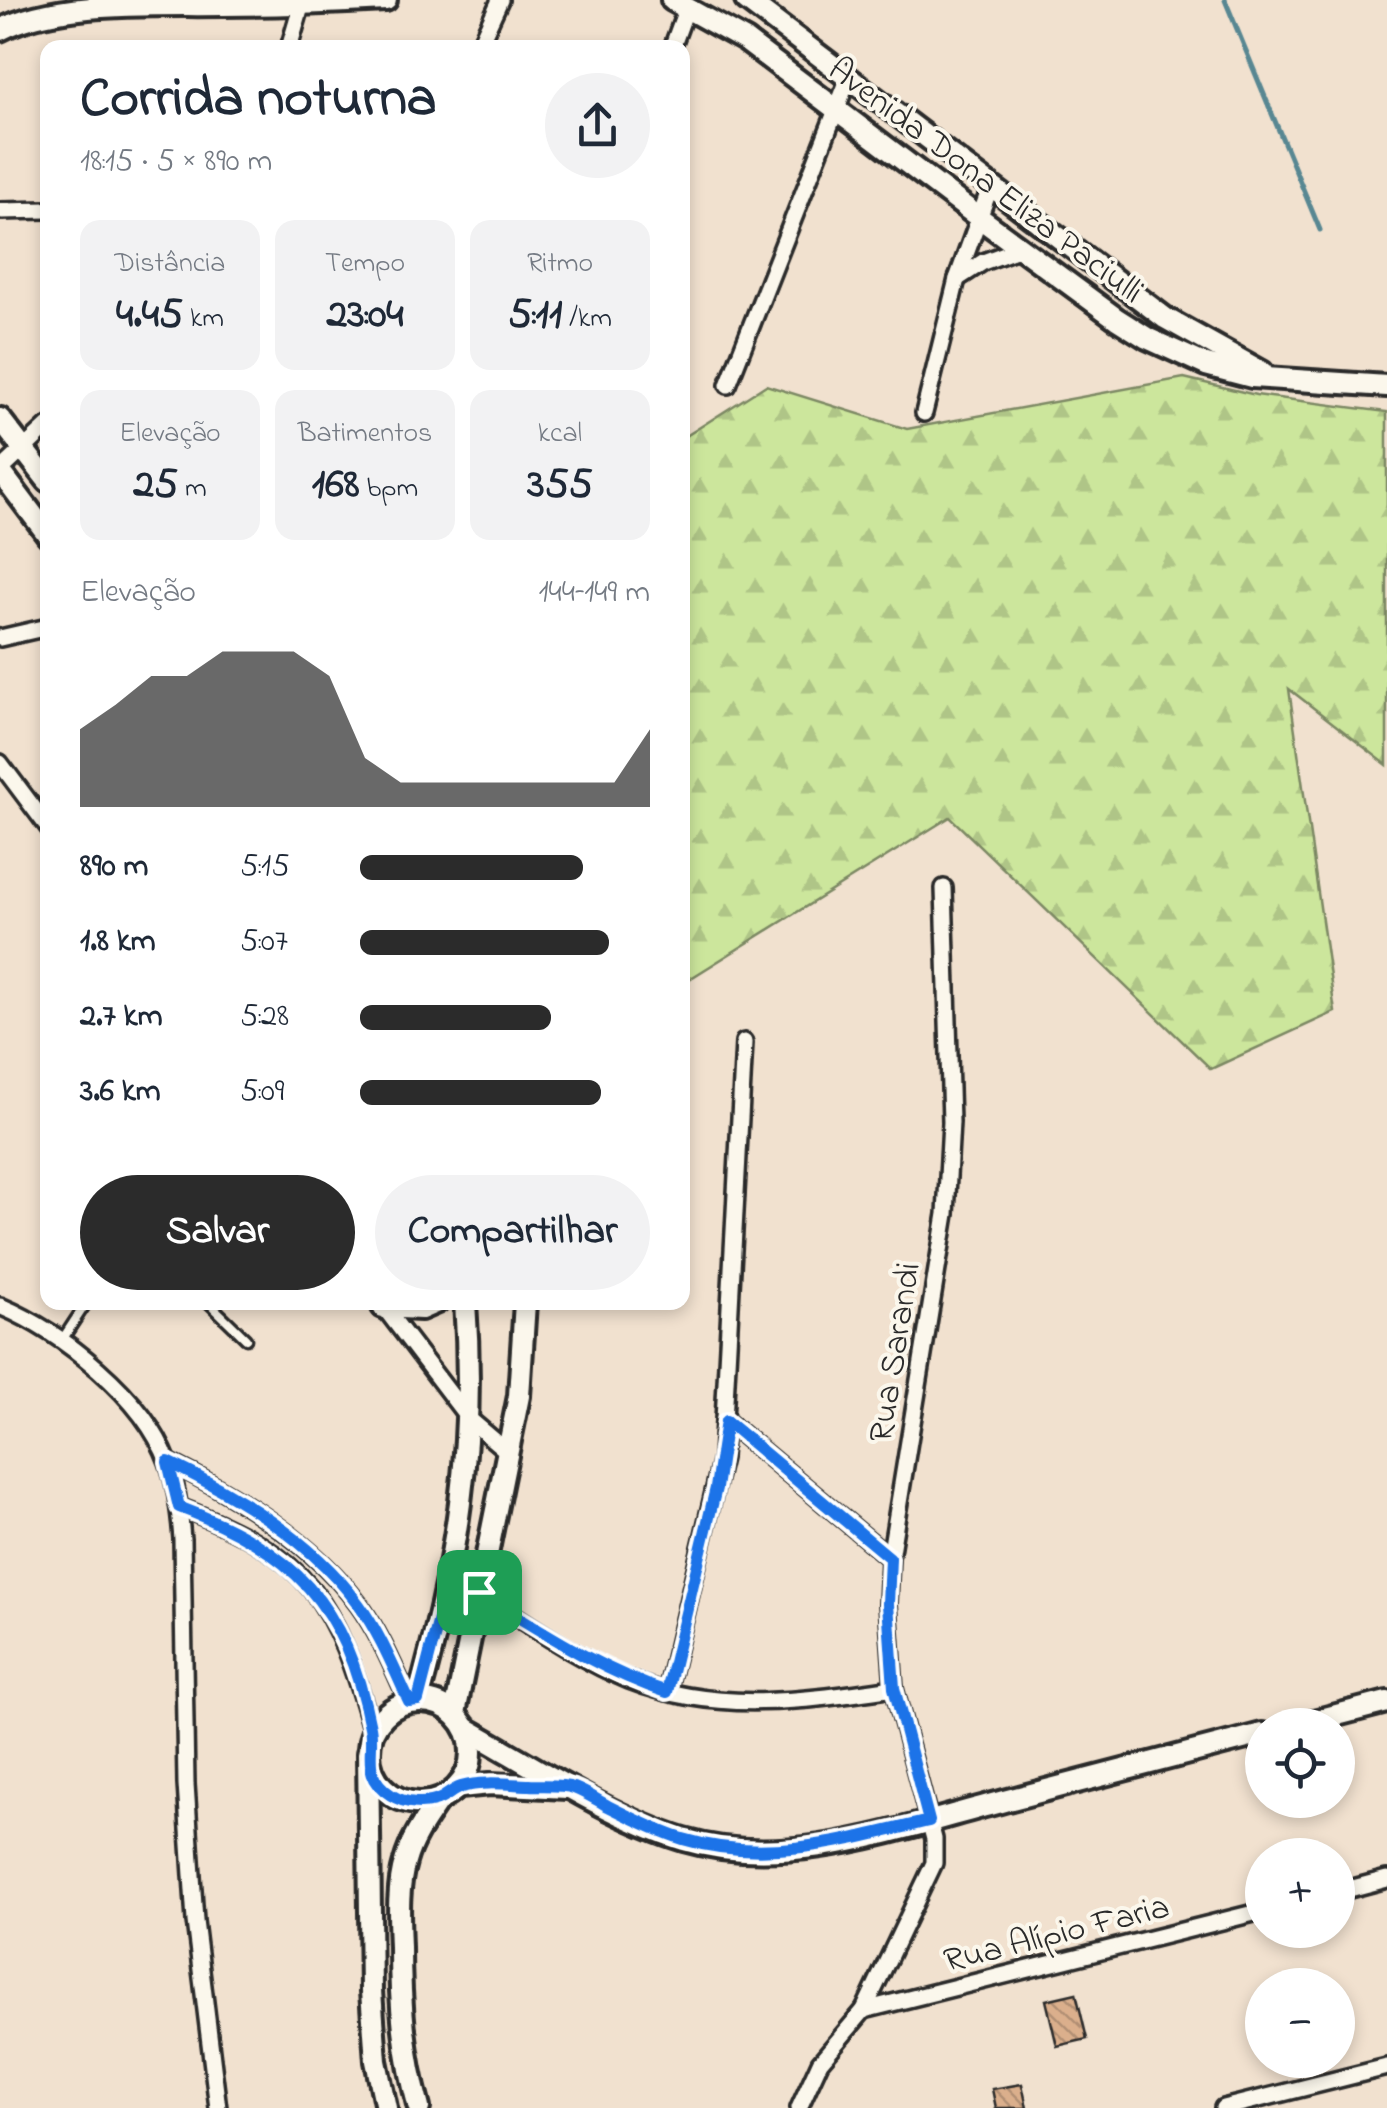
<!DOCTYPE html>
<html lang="pt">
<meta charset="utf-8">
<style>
body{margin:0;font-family:"Indie Flower",sans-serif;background:#f2f2f3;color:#1f2937;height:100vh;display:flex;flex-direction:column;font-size:38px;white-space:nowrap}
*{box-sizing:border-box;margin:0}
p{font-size:32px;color:#747a83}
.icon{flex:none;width:55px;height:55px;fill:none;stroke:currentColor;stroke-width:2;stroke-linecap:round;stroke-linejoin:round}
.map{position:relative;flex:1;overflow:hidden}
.drawer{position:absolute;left:40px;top:40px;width:650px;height:1270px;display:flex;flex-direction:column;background:#fff;border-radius:20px;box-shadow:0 5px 15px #0003}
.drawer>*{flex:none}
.fabs{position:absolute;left:1245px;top:1708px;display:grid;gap:20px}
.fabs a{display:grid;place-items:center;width:110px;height:110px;border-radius:50%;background:#fff;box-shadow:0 5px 15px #0003;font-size:50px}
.pin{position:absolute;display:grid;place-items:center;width:85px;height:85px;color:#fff;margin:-42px;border-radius:20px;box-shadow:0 5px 15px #0006}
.round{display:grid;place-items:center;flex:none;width:105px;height:105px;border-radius:52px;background:#f2f2f3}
.headline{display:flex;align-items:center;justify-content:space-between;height:170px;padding:0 40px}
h1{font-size:55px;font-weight:800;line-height:75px}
.stats{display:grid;grid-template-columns:repeat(3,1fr);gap:15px;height:170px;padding:10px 40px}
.stats div{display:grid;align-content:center;border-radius:20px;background:#f2f2f3;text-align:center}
.stats b{font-size:42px;font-weight:800}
.stats small{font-size:28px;font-weight:400}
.stats p{font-size:28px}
.chart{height:280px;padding:20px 40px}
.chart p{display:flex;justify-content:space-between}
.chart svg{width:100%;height:180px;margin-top:10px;fill:#2b2b2b;opacity:.7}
.cta{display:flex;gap:20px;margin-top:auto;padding:20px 40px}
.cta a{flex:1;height:115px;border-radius:60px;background:#2b2b2b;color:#fff;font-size:40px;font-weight:800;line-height:115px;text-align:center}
.cta a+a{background:#f2f2f3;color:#1f2937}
ul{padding:0 40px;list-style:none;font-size:32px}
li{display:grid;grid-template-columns:160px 120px 1fr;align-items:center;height:75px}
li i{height:25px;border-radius:12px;background:#2b2b2b}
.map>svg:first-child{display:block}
.forest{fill:url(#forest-firs);stroke:#7c8864;stroke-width:2.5}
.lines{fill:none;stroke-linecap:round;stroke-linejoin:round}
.stream{stroke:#598792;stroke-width:5}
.building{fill:url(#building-back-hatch);stroke:#2b2b2b;stroke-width:2.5}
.service-casing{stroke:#2b2b2b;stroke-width:15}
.minor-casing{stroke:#2b2b2b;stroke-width:22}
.tertiary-casing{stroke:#2b2b2b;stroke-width:28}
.service{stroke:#fbf7ec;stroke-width:8}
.minor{stroke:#fbf7ec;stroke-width:15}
.tertiary{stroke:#fbf7ec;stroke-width:20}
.route-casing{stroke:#fff;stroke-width:20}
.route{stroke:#1a73e8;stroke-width:12}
.labels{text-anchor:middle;stroke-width:8;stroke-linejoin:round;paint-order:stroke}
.street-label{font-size:35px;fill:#2b2b2b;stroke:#fbf7ec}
</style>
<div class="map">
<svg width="1387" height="2108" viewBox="0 0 1387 2108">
<defs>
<pattern id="forest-firs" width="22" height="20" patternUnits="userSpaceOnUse" patternTransform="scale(2.5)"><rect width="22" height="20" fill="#cce69c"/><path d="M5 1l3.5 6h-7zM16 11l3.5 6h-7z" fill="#afc587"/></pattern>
<pattern id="building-back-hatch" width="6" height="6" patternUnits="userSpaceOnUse" patternTransform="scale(2.5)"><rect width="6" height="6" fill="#dbaf8c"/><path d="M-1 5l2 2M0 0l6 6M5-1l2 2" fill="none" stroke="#b28f73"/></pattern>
</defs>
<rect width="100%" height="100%" fill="#f1e1cf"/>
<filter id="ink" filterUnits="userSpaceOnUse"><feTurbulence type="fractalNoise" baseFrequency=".01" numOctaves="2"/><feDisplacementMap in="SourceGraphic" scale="20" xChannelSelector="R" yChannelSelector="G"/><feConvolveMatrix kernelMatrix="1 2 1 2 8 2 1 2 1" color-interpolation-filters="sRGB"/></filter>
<g filter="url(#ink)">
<!-- forest -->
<polygon class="forest" points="1184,378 1256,395 1387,412 1387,765 1289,689 1335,1012 1211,1069 950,817 683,983 683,438 766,385 907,429"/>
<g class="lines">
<!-- stream -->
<polyline class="stream" points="1225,0 1320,230"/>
</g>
<!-- building -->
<g class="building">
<polygon points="1076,1993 1087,2039 1057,2046 1046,2000"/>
<polygon points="1022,2084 1027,2108 996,2108 992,2089"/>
</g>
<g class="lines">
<defs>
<g id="service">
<polyline points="208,1302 246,1339"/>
<polyline points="62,1340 87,1302"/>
</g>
<g id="minor">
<polyline points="289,48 303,0"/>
<polyline points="478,48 500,0"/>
<polyline points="672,48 687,7"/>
<polyline points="0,211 48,210"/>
<polyline points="957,279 983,262 1021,248"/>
<polyline points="728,385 849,77"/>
<polyline points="924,413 957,279 990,188"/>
<polyline points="0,471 48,426"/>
<polyline points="0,638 48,627"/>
<polyline points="0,763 48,827"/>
<polyline points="380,1302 469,1419 509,1453"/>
<path d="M 0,1306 C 62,1332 144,1397 168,1462 C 177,1486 180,1513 182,1539 L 186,1784 L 195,1921 L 218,2108"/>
<polyline points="726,1421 890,1558"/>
<path d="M 169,1462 C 238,1496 313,1542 359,1605 C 380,1634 394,1669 409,1701"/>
<path d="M 179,1507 C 311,1556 336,1602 372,1732"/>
<path d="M 450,1576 C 509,1609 565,1654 629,1680 C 716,1714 805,1701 894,1688"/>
<polyline points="667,1692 722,1458 744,1042"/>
<polyline points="1338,1892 1387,1879"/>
<polyline points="864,2010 1262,1911"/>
<polyline points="799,2108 820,2062 864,2010 934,1863 934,1839 894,1688 888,1604 890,1558 946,1214 951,1122 944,888"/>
<polyline points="1223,2108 1387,2067"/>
</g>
<g id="tertiary">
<polyline points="672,0 746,41 977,216 1117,319 1147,338 1206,365 1252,377 1387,386"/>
<polyline points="746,0 1165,318 1262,372"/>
<path d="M 0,30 C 56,0 157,6 222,5 C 277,5 331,3 386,0"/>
<polyline points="0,419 48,481"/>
<polyline points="0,471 48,535"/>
<polyline points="383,1307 421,1309 437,1302"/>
<path d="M 418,1700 C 456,1563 476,1446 465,1302"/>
<circle cx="420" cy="1752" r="51"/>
<polyline points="455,1713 519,1396 525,1302"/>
<polyline points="1298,1725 1387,1702"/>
<path d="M 467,1729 C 531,1765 614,1819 684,1840 C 789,1871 903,1827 1004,1801 C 1090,1778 1176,1756 1262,1734"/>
<polyline points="368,1753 371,1991 376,2061 386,2108"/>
<polyline points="459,1787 490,1784 567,1788"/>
<path d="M 419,2108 C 404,2054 400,2003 400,1947 C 399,1919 397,1889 405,1862 C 411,1839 425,1820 438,1801"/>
</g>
</defs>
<!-- service casing -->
<use href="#service" class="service-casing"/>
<!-- minor casing -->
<use href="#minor" class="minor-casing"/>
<!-- tertiary casing -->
<use href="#tertiary" class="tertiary-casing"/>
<!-- service -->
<use href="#service" class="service"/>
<!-- minor -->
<use href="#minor" class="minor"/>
<!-- tertiary -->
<use href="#tertiary" class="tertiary"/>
</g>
</g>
<g class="lines" filter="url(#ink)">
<defs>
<path id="route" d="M 726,1421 L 890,1558 L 888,1604 L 894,1688 L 929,1821 C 849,1840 765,1864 683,1839 C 657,1831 632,1818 608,1806 C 597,1800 585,1792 574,1788 C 561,1784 543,1786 529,1785 C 508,1784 481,1781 461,1787 C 454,1789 448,1795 442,1798 C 427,1806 405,1804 391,1795 C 360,1775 375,1752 370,1727 C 346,1605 294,1550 179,1507 L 168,1462 C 237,1495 314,1542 359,1605 C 380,1634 394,1669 409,1701 L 418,1700 L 450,1576 C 522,1617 587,1666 667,1692 L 716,1488 Z"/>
</defs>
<!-- route casing -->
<use href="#route" class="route-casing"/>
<!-- route -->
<use href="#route" class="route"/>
</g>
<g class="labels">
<!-- street labels -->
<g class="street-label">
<text transform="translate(987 179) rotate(37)" y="12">Avenida Dona Eliza Paciulli</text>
<text transform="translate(893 1352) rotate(-81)" y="12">Rua Sarandi</text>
<text transform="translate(1056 1932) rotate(-14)" y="12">Rua Alípio Faria</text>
</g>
</g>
</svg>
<div class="fabs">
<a><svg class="icon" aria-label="locate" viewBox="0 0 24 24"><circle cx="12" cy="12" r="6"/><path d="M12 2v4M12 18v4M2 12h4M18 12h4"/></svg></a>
<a>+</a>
<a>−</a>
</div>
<div class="pin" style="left:479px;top:1592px;background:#1e9e55"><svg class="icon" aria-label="arrive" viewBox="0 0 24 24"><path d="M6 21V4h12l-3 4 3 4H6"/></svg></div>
<section class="drawer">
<div class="headline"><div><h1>Corrida noturna</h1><p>18:15 · 5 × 890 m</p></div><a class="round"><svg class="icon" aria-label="share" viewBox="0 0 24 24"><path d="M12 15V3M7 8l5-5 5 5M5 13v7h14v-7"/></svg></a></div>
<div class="stats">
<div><p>Distância</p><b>4.45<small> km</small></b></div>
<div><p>Tempo</p><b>23:04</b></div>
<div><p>Ritmo</p><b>5:11<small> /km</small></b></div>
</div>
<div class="stats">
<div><p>Elevação</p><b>25<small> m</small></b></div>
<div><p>Batimentos</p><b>168<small> bpm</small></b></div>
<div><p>kcal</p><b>355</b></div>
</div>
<div class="chart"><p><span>Elevação</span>144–149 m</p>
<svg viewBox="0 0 160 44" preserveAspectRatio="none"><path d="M0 44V25L10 19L20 12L30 12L40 6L50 6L60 6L70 12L80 32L90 38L100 38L110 38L120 38L130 38L140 38L150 38L160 25V44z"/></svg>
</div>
<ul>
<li><b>890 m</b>5:15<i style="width:77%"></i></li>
<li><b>1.8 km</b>5:07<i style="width:86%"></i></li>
<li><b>2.7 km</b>5:28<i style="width:66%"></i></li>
<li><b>3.6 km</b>5:09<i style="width:83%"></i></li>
</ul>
<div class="cta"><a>Salvar</a><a>Compartilhar</a></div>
</section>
</div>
